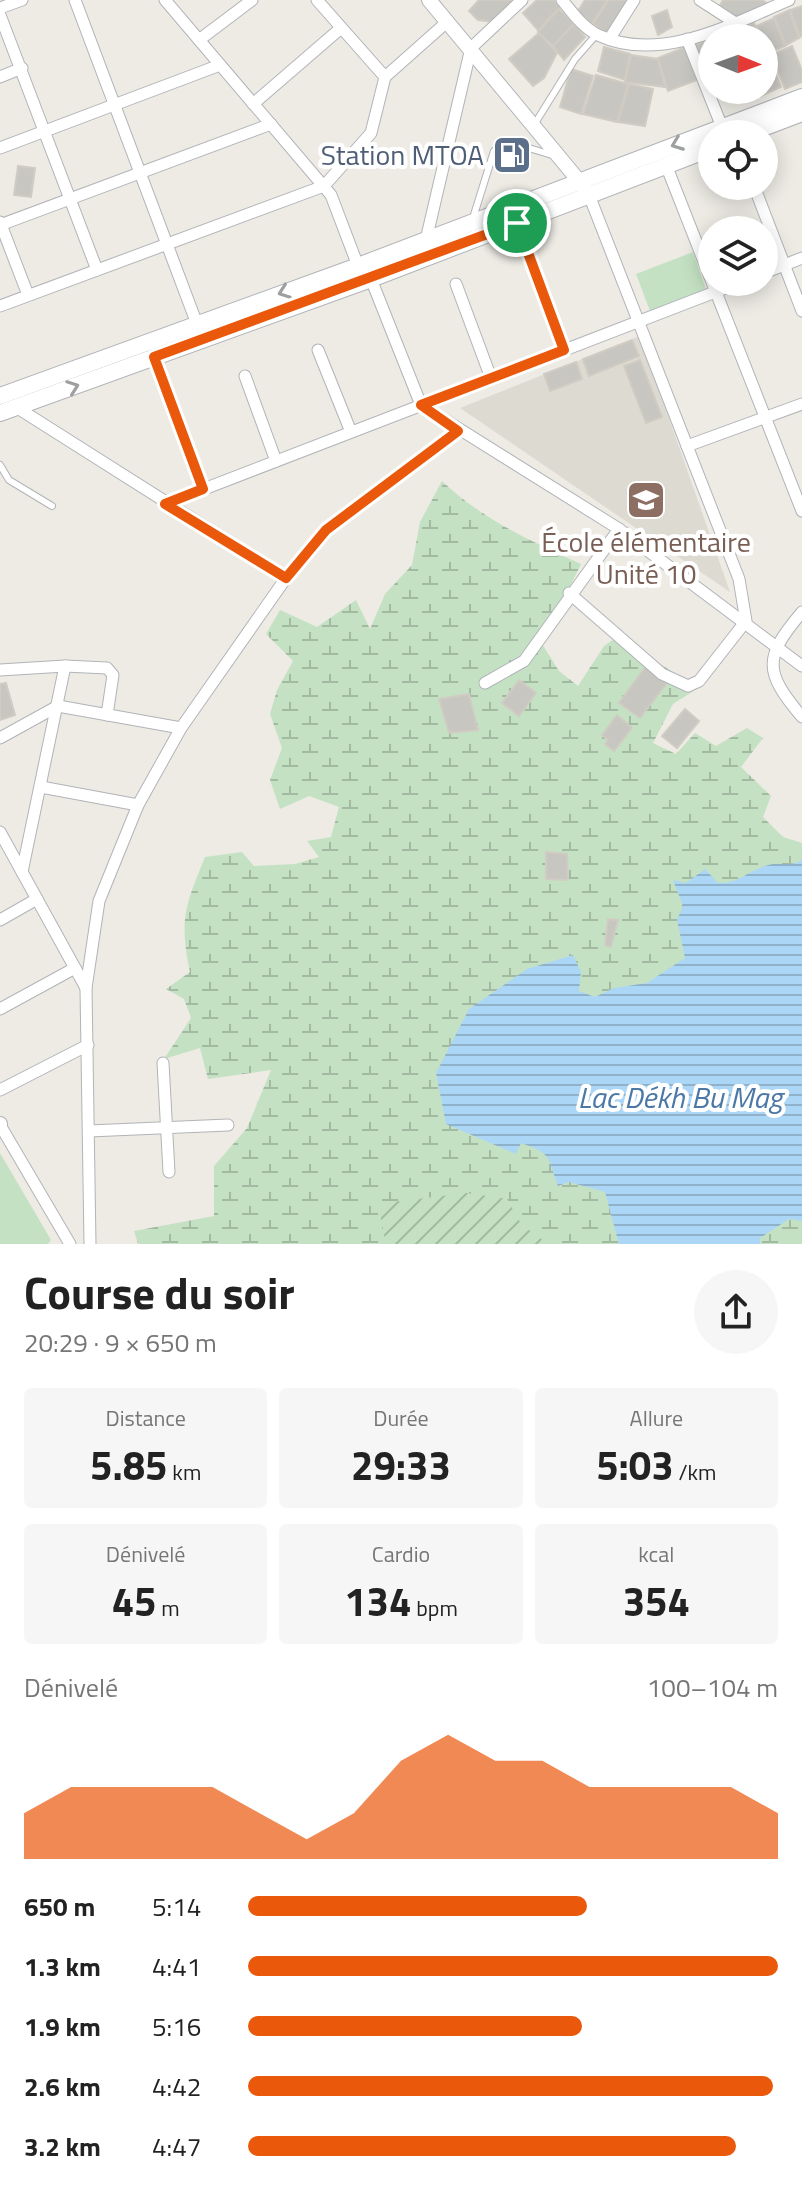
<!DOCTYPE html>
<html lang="fr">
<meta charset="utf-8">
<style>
body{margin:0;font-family:"Titillium Web",sans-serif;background:#f6f6f6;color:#222;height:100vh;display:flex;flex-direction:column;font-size:30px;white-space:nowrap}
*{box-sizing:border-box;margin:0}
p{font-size:26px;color:#767676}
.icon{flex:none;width:44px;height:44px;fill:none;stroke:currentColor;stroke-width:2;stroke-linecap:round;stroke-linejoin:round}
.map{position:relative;height:1244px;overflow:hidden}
.panel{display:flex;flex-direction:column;background:#fff;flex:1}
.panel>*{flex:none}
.needle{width:52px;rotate:91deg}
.fabs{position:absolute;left:698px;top:24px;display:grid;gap:16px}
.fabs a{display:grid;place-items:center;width:80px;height:80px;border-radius:50%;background:#fff;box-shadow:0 4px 20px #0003;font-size:40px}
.pin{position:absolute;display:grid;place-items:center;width:68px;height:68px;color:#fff;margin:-34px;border:4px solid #fff;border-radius:50%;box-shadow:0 2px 8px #0007}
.round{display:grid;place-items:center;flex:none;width:84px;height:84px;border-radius:42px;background:#f6f6f6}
.head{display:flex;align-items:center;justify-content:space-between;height:136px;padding:0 24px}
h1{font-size:44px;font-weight:700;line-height:60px}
.figures{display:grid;grid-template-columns:repeat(3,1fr);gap:12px;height:136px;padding:8px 24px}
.figures div{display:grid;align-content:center;border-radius:8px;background:#f6f6f6;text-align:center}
.figures b{font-size:40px;font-weight:700}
.figures small{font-size:22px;font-weight:400}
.figures p{font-size:22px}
.chart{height:224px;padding:16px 24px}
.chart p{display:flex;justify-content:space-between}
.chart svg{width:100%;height:144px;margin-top:8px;fill:#ea580c;opacity:.7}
ul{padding:0 24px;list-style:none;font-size:26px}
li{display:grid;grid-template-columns:128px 96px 1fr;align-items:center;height:60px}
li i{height:20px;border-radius:10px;background:#ea580c}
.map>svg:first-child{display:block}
.education{fill:#dddad2}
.wetland{fill:url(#wetland-marsh)}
.garden{fill:url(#garden-furrows)}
.pitch{fill:#c4e2c3}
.water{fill:url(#water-rules)}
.building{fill:#c8c6c1;stroke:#d1ccc3;stroke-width:2}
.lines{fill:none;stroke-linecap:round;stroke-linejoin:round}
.service-casing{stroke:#b1b4b8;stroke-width:8}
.minor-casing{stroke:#b1b4b8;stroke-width:13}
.tertiary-casing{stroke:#b1b4b8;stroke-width:16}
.secondary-casing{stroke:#b0b3b7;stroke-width:18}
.service{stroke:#fff;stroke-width:6}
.minor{stroke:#fff;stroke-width:11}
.tertiary{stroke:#fff;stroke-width:14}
.secondary{stroke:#fff;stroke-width:16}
.oneway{stroke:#9d9fa1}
.route-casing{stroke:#fff;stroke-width:16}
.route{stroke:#ea580c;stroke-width:10}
.labels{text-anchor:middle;stroke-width:8;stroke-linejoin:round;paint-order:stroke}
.service-label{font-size:28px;fill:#4e5e75;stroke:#fff;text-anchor:end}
.education-label{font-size:28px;fill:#785e54;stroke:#fff}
.water-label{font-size:30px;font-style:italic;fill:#4b78a6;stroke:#fff}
</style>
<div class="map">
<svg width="802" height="1244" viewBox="0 0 802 1244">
<defs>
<pattern id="wetland-marsh" width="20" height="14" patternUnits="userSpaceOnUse" patternTransform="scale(2)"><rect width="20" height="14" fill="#c4e2c3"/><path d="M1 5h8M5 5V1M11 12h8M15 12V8" fill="none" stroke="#a2baa2"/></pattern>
<pattern id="garden-furrows" width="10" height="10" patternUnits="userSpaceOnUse" patternTransform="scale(2)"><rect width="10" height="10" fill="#c4e2c3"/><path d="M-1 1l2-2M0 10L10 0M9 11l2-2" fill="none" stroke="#a2baa2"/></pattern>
<pattern id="water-rules" width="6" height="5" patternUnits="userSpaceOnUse" patternTransform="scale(2)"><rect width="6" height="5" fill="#acd6f5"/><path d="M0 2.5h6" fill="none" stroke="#8fb1ca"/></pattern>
</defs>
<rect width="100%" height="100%" fill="#edebe4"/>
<!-- education -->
<polygon class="education" points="640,336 730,592 460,408"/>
<!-- wetland -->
<path class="wetland" d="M 442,481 C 483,520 531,541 581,564 L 542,644 L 559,671 L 578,686 L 604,646 L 617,637 L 684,679 L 692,692 L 673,704 L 653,743 L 676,754 L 695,733 L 716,746 L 747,728 L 763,738 L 741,767 L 771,796 L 763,817 L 783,837 L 802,843 L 802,1244 L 138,1244 L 134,1231 L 214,1216 L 214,1166 L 247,1128 L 271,1070 L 208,1079 L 200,1048 L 164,1059 L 191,1018 L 184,999 L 166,989 L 190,972 C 179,920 185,906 205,857 L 242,852 L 254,866 L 295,864 L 319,857 L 307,841 L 331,837 L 339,807 L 309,796 L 280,809 L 270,780 L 282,748 L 270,714 L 277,690 L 293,661 L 266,634 L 280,610 L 317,627 L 356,600 L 370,629 L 385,594 L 412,565 L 420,522 Z"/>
<!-- garden -->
<polygon class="garden" points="467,1193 507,1199 521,1224 548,1244 386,1244 378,1204"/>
<!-- pitch -->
<g class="pitch">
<polygon points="693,252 706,289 650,311 636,274"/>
<polygon points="0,1153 51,1240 48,1244 0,1244"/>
</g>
<!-- water -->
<path class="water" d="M 802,860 L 802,1221 L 789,1219 L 760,1238 L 760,1244 L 619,1244 L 605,1192 L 569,1182 L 558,1186 C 547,1157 553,1154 521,1143 L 516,1154 L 446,1124 L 436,1073 L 469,1009 L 527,969 L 573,955 L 581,972 L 579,991 L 595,997 L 614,988 L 647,983 L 685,958 L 677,920 L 683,906 L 673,880 L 686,883 L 705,869 L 718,883 C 738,884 747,872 765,866 C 781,860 785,869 802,860 Z"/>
<!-- building -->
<g class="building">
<polygon points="479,0 511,0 515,4 495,22 478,20 469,11"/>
<polygon points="537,0 554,0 560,7 538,30 523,13"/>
<polygon points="585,0 607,0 591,25 578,11"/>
<polygon points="609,0 629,0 607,33 593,24"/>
<polygon points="723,0 762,0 770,5 736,19 719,7"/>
<polygon points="802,6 802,36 800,37 790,10"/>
<polygon points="559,9 574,24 553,46 538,32"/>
<polygon points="667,10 672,27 658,35 652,16"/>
<polygon points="789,10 799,38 786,45 774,17"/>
<polygon points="774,18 785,46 768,53 757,26"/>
<polygon points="753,21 761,38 741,38 736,28"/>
<polygon points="574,24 585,37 564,60 553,46"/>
<polygon points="539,33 557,53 544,78 533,86 509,59"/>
<polygon points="712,39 712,75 708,77 695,45"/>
<polygon points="792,46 802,70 802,82 785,89 771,55"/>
<polygon points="604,47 630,54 625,80 598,71"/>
<polygon points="685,47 697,80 668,91 658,58"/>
<polygon points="631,55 658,59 665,87 625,82"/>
<polygon points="768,55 781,87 754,99 750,90 764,90 764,57"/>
<polygon points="571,69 593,76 581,114 560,107"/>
<polygon points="596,75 628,84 617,122 583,114"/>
<polygon points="629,84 653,89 645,126 618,122"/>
<polygon points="18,166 35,168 31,197 14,195"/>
<polygon points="632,340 639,356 589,376 583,359"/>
<polygon points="640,360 662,417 646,423 624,366"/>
<polygon points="576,362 582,379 550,391 544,374"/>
<polygon points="646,666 667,683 640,718 619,703"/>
<polygon points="519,680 536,693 519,716 502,703"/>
<polygon points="6,683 15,715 0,720 0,684"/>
<polygon points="469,694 478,730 449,733 439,699"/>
<polygon points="685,709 699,721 677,748 662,736"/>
<polygon points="617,715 632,728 614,751 605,744 608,740 602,735"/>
<polygon points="546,852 567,854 568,880 546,879"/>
<polygon points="608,919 618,920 611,947 605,945"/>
</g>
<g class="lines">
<defs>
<g id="service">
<polyline points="534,125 575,59 597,34"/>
<polyline points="473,218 494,151 509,142 552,155"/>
<polyline points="0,465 9,480 52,506"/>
</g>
<g id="minor">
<polyline points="75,0 197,324"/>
<polyline points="165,0 331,195 358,266"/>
<polyline points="317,0 385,77"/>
<path d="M 562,0 C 572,12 583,28 598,35 C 660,64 732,24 789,0"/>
<polyline points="700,0 734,22"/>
<polyline points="0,8 22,0"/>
<polyline points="0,15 97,270"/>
<polyline points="610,38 634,0"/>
<polyline points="687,39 722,127"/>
<polyline points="199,40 252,0"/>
<polyline points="0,77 22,68"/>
<polyline points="253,104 341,28"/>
<polyline points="0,148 220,65"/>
<polyline points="666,165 802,511"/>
<polyline points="754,186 802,311"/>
<polyline points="0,222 28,295"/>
<polyline points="517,223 564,350"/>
<polyline points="0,225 271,124"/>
<polyline points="426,240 471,48 522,0"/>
<polyline points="764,273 802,258"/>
<polyline points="371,279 421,405 619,529 802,666"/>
<polyline points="456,284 491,378"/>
<polyline points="0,306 324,186 371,133 385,77 448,21"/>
<polyline points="318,350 351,432"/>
<polyline points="154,357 203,489"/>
<polyline points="245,376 276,461"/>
<polyline points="16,407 286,578"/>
<polyline points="687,446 802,404"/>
<polyline points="165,504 741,282"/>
<polyline points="569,593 662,674 688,686 699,681 746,621 739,579 589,195"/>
<path d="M 802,612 C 764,657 763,671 802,717"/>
<polyline points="0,670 65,666 107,668 113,675 107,715"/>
<polyline points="485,683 524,661 619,529"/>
<polyline points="0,738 58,706 181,728"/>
<polyline points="41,787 138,805"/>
<polyline points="0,832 86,988"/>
<polyline points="22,872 65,666"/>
<polyline points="0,920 37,899"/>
<polyline points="0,1009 75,968"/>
<polyline points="163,1063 169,1172"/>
<polyline points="0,1090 88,1045"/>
<polyline points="0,1125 70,1244"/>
<polyline points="89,1131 228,1125"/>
<polyline points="90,1244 86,988 99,901 138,805 181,728 286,578 326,530 458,431"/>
</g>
<g id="tertiary">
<polyline points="429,0 584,187"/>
<polyline points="0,1124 0,1126"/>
</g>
<g id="secondary">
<polyline points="747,134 802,113"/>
<polyline points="0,396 358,266 802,97"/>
<polyline points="0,413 371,279 712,148"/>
</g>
</defs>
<!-- service casing -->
<use href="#service" class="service-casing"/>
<!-- minor casing -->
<use href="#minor" class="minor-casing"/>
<!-- tertiary casing -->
<use href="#tertiary" class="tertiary-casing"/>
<!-- secondary casing -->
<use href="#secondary" class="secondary-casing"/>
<!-- service -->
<use href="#service" class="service"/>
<!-- minor -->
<use href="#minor" class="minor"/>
<!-- tertiary -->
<use href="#tertiary" class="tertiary"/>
<!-- secondary -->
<use href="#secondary" class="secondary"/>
</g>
<!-- one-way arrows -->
<defs><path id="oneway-chevron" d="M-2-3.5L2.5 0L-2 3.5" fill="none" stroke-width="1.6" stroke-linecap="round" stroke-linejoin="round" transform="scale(2)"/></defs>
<g class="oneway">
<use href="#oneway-chevron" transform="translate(677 144) rotate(159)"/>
<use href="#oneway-chevron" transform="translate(284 292) rotate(160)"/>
<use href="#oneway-chevron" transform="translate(73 387) rotate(-20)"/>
</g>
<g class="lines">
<defs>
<polygon id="route" points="517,223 564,350 421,405 458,431 326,530 286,578 165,504 203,489 154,357"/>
</defs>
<!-- route casing -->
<use href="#route" class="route-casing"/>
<!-- route -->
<use href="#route" class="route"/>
</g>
<!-- icons -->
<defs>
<symbol id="fuel-square" viewBox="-11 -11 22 22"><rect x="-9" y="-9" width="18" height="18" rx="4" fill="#5c6f8a" stroke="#fff"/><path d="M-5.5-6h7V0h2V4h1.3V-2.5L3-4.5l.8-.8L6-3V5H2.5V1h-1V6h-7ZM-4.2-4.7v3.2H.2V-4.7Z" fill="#fff"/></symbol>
<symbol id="school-square" viewBox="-11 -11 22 22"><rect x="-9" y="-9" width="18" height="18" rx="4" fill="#8d6e63" stroke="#fff"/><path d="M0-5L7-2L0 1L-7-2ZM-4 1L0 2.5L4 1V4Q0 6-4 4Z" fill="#fff"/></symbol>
</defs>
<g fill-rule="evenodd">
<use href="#fuel-square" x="490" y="133" width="44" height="44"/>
<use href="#school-square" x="624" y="478" width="44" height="44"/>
</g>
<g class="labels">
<!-- service labels -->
<g class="service-label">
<text x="484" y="165">Station MTOA</text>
</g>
<!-- education labels -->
<g class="education-label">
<text x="646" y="552">École élémentaire<tspan x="646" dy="32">Unité 10</tspan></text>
</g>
<!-- water labels -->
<g class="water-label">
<text x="680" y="1108">Lac Dékh Bu Mag</text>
</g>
</g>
</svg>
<div class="fabs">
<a><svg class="needle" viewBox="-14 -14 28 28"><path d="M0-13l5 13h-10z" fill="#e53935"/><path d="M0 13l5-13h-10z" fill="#767676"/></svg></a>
<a><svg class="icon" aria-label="locate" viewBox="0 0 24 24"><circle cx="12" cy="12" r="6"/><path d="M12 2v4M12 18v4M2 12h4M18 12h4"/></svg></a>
<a><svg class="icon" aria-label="layers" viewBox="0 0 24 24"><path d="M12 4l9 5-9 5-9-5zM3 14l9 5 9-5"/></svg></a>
</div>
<div class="pin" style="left:517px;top:223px;background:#1e9e55"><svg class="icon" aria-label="arrive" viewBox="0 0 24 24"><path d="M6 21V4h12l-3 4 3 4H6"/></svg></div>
</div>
<section class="panel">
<div class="head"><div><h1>Course du soir</h1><p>20:29 · 9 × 650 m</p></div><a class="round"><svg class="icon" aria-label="share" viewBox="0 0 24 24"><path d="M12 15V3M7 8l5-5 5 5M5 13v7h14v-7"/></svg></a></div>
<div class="figures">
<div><p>Distance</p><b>5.85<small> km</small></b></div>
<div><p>Durée</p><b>29:33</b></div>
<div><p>Allure</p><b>5:03<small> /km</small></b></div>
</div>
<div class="figures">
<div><p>Dénivelé</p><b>45<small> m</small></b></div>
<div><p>Cardio</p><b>134<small> bpm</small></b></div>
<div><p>kcal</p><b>354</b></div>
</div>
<div class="chart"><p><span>Dénivelé</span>100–104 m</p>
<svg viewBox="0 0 160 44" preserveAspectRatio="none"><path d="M0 44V30L10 22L20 22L30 22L40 22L50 30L60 38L70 30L80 14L90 6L100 14L110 14L120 22L130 22L140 22L150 22L160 30V44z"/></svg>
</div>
<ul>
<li><b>650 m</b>5:14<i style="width:64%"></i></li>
<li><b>1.3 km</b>4:41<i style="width:100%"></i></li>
<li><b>1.9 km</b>5:16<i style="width:63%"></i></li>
<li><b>2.6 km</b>4:42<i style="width:99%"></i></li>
<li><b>3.2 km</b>4:47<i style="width:92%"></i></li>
</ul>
</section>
